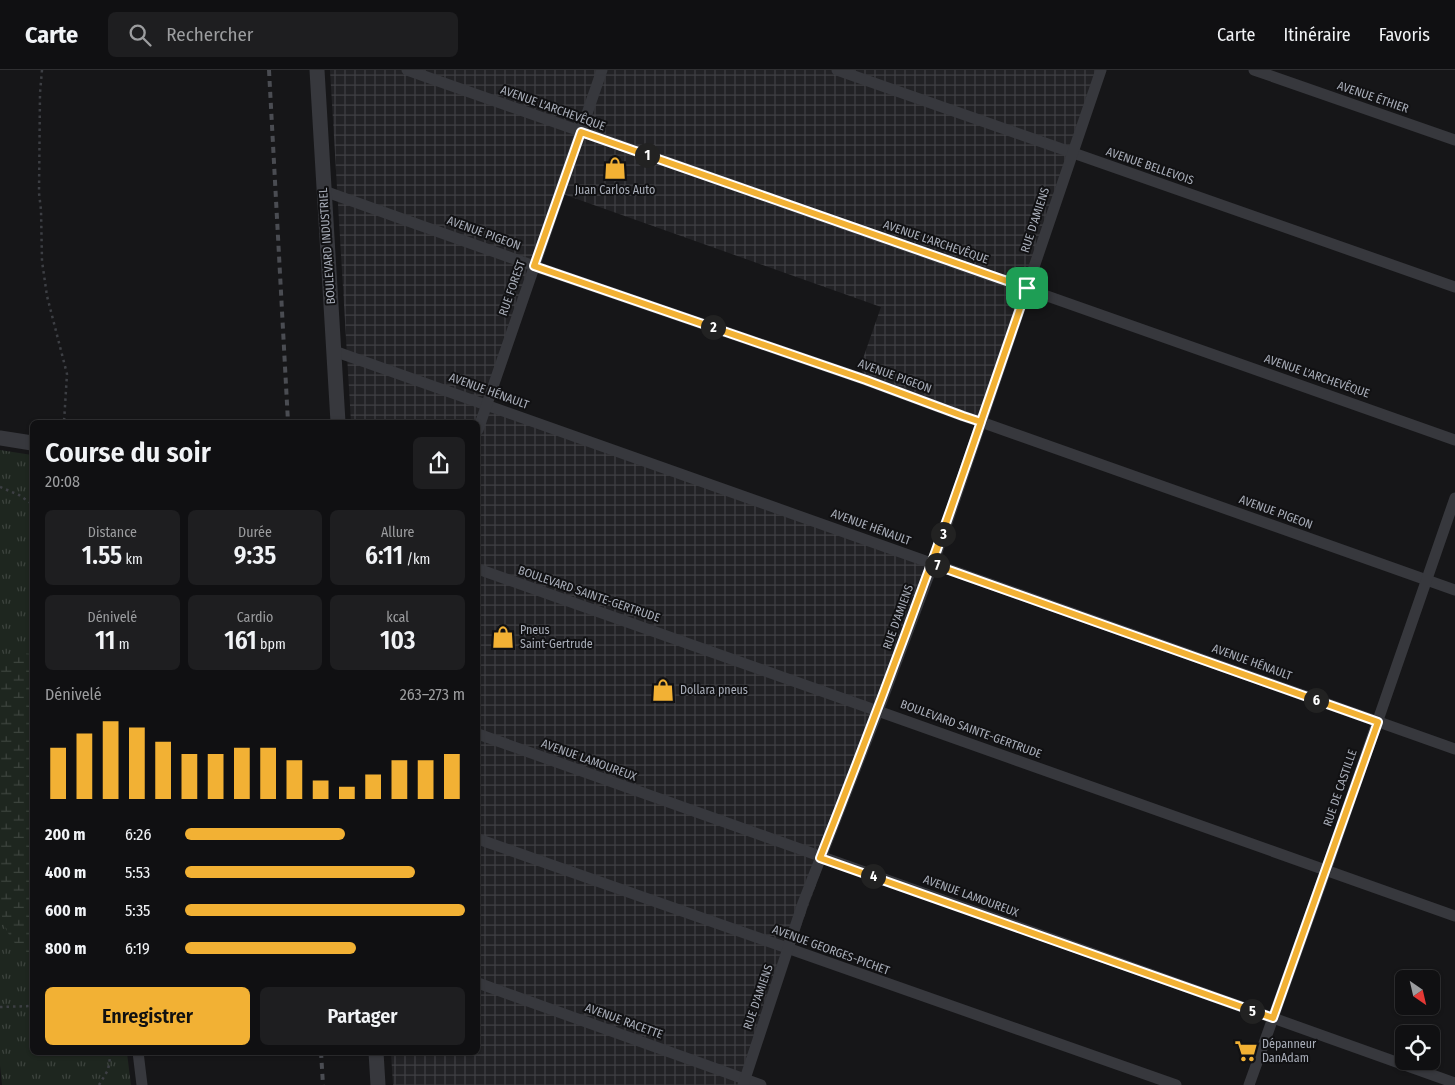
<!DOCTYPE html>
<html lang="fr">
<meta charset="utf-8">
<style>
body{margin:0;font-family:"Fira Sans Condensed",sans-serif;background:#1e1e20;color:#f1f3f6;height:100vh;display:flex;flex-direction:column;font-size:19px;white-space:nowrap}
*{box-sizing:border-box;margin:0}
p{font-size:16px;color:#9c9d9f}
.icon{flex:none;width:28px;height:28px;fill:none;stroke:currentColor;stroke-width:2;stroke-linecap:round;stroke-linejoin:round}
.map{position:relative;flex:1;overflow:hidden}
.drawer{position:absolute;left:30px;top:350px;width:450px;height:635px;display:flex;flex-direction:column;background:#101012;border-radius:8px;box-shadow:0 1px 4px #0004,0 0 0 1px #303032}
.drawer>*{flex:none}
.needle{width:32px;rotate:146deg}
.buttons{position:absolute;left:1395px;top:900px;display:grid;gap:10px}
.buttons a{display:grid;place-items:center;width:45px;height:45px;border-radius:8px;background:#101012;box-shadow:0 1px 4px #0004,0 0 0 1px #303032;font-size:25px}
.pin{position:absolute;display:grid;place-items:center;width:42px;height:42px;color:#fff;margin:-21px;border-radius:10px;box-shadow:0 2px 8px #0006}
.km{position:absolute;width:25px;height:25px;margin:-12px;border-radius:50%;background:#222;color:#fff;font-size:14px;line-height:25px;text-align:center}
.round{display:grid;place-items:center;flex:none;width:52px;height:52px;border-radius:8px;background:#1e1e20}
.summary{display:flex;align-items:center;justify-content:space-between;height:85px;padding:0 15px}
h1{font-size:28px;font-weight:600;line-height:38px}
.figures{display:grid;grid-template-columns:repeat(3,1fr);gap:8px;height:85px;padding:5px 15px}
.figures div{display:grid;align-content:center;border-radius:8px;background:#1e1e20;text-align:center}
.figures b{font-size:25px;font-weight:600}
.figures small{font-size:14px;font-weight:400}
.figures p{font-size:14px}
.chart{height:140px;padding:10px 15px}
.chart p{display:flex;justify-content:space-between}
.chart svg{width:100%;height:90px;margin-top:5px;stroke:#f2b134;stroke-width:6}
.button{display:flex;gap:10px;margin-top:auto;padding:10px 15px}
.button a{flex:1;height:58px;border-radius:8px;background:#f2b134;color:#111;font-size:20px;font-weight:600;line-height:58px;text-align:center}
.button a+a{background:#1e1e20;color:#f1f3f6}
ul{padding:0 15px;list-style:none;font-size:16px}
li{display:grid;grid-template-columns:80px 60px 1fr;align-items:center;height:38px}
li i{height:12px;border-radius:6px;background:#f2b134}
header{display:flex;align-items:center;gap:30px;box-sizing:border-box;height:70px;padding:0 25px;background:#101012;border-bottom:1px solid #303032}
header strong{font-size:24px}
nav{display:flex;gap:28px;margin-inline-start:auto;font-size:18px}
.search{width:350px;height:45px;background:#1e1e20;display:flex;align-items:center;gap:12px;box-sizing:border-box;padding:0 18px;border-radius:8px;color:#9c9d9f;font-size:19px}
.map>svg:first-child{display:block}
.industrial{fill:url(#industrial-grid)}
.grass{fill:url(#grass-tufts)}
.wetland{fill:url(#wetland-marsh)}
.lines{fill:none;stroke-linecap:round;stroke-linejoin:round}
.path{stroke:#3d3f44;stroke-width:2.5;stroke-dasharray:2.5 4;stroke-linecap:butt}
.minor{stroke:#37383d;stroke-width:11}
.tertiary{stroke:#37383d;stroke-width:15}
.rail{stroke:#4a4c52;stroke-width:4;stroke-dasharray:6 5;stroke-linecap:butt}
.route-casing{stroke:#fff;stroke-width:10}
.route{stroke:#f2b134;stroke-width:6}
.labels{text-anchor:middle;stroke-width:4;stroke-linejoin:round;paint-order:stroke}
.street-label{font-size:12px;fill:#a8adb8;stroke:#111113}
.poi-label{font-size:12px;fill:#a8adb8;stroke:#111113;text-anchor:start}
</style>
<header>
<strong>Carte</strong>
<div class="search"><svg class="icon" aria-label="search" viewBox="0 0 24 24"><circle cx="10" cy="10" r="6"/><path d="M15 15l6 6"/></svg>Rechercher</div>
<nav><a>Carte</a><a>Itinéraire</a><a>Favoris</a></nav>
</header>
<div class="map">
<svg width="1455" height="1015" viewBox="0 0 1455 1015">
<defs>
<pattern id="industrial-grid" width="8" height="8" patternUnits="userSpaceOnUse" patternTransform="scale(1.25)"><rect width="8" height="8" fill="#222225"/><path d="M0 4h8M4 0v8" fill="none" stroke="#3f3f43"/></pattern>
<pattern id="grass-tufts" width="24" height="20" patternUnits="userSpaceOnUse" patternTransform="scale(1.25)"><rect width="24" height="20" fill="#1e261f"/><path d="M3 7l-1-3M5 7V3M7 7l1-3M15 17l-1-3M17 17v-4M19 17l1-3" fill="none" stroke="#3c433d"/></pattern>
<pattern id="wetland-marsh" width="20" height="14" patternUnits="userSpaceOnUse" patternTransform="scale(1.25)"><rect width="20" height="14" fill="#1e261f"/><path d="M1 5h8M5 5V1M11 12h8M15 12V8" fill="none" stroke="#3c433d"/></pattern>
</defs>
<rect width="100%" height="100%" fill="#161618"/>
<!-- industrial -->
<polygon class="industrial" points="330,0 1101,0 981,352 866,310 860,297 881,237 560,123 487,334 933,494 743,1015 393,1015 391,983 478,982 478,352 351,352"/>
<!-- grass -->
<polygon class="grass" points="0,380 32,385 32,982 127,983 131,1015 2,1015 0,995"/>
<!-- wetland -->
<path class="wetland" d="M 23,583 L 32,584 L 32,885 C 23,884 20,879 14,872 C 3,858 0,843 0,825 C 1,818 1,813 0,806 L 0,592 L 14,585 Z"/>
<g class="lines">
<!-- path -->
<g class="path">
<polyline points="42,0 40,23 39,123 41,140 42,191 47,226 67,304 64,352"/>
<polyline points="0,417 19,425 32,434"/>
<polyline points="0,937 32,936"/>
<polyline points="99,1015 108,1000 111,982"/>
</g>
<!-- minor -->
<g class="minor">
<polyline points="407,0 1455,370"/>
<polyline points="837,0 1455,217"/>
<polyline points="1254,0 1455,70"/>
<polyline points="324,121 534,196 866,310 963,346 981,352 1455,520"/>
<polyline points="334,281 1455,679"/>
<polyline points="478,360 602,0"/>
<polyline points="478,499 1455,846"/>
<polyline points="478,664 1455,1013"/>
<polyline points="478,769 1176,1015"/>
<polyline points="478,913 761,1015"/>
<polyline points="138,982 142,1015"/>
<polyline points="743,1015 803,833 878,641 933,494 1101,0"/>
<polyline points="1249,1015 1326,800 1455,428"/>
</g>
<!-- tertiary -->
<g class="tertiary">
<polyline points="317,0 338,352"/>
<polyline points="0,368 32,373"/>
<polyline points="376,982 378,1015"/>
</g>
<!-- rail -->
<g class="rail">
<polyline points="269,0 288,352"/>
<polyline points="321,982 323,1015"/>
</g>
</g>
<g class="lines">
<defs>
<path id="route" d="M 1027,218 L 581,62 L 534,196 L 866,310 L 963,346 L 981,352 C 931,498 877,643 820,788 L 1273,948 L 1378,652 L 932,494 L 1027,218"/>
</defs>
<!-- route casing -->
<use href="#route" class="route-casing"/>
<!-- route -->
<use href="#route" class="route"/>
</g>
<!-- icons -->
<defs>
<symbol id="shop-bare" viewBox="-9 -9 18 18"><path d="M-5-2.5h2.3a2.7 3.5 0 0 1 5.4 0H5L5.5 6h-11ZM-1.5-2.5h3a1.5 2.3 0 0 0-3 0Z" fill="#f2b134" stroke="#111113" stroke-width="2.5" paint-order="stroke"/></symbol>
<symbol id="supermarket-bare" viewBox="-9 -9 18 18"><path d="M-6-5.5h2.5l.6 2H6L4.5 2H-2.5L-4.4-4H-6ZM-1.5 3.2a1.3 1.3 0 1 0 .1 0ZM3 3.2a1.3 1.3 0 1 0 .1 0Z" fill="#f2b134" stroke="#111113" stroke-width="2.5" paint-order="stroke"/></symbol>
</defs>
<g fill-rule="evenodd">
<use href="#shop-bare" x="599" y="82" width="32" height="32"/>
<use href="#shop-bare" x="487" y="551" width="32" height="32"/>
<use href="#shop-bare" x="647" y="604" width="32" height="32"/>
<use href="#supermarket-bare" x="1230" y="965" width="32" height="32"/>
</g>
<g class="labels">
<!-- street labels -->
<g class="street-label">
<text transform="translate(1373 27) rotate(19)" y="4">AVENUE ÉTHIER</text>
<text transform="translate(553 38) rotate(20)" y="4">AVENUE L'ARCHEVÊQUE</text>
<text transform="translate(1150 96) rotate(19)" y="4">AVENUE BELLEVOIS</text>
<text transform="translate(1035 150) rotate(-72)" y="4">RUE D'AMIENS</text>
<text transform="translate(484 163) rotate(20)" y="4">AVENUE PIGEON</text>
<text transform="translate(936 172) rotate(19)" y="4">AVENUE L'ARCHEVÊQUE</text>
<text transform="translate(327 176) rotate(-94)" y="4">BOULEVARD INDUSTRIEL</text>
<text transform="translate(512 218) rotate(-71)" y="4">RUE FOREST</text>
<text transform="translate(895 306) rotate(20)" y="4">AVENUE PIGEON</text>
<text transform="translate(1317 306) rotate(19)" y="4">AVENUE L'ARCHEVÊQUE</text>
<text transform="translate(489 321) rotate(20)" y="4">AVENUE HÉNAULT</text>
<text transform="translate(1276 442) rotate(20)" y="4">AVENUE PIGEON</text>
<text transform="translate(871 457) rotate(20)" y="4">AVENUE HÉNAULT</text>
<text transform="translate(589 524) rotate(19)" y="4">BOULEVARD SAINTE-GERTRUDE</text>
<text transform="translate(898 547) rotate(-70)" y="4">RUE D'AMIENS</text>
<text transform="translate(1252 592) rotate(20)" y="4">AVENUE HÉNAULT</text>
<text transform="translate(971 659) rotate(20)" y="4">BOULEVARD SAINTE-GERTRUDE</text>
<text transform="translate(589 690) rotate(20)" y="4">AVENUE LAMOUREUX</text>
<text transform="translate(1340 718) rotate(-71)" y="4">RUE DE CASTILLE</text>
<text transform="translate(971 826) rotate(20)" y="4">AVENUE LAMOUREUX</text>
<text transform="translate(831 880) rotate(20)" y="4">AVENUE GEORGES-PICHET</text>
<text transform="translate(758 927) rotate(-71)" y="4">RUE D'AMIENS</text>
<text transform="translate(624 951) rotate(20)" y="4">AVENUE RACETTE</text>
</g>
<!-- poi labels -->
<g class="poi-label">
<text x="615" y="124" text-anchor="middle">Juan Carlos Auto</text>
<text x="520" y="564">Pneus<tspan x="520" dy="14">Saint-Gertrude</tspan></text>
<text x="680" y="624">Dollara pneus</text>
<text x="1262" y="978">Dépanneur<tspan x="1262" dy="14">DanAdam</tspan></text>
</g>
</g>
</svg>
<div class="buttons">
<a><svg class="needle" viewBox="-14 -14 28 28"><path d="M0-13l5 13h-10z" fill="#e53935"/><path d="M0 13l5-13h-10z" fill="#9c9d9f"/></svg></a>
<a><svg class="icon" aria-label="locate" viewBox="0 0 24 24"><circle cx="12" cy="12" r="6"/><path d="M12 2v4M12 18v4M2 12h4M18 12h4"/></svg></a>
</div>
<div class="pin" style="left:1027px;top:218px;background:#1e9e55"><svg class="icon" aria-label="arrive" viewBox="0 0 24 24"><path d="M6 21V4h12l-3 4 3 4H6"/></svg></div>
<b class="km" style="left:647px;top:85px">1</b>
<b class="km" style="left:713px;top:257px">2</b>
<b class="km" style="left:943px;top:464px">3</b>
<b class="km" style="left:873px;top:806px">4</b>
<b class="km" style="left:1252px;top:941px">5</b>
<b class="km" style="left:1316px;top:630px">6</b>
<b class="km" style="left:937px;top:495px">7</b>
<section class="drawer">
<div class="summary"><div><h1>Course du soir</h1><p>20:08</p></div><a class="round"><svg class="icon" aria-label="share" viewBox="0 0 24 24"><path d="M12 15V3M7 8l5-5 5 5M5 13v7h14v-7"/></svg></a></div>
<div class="figures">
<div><p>Distance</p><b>1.55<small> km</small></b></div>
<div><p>Durée</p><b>9:35</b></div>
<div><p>Allure</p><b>6:11<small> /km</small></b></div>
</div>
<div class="figures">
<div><p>Dénivelé</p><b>11<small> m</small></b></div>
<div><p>Cardio</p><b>161<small> bpm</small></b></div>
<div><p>kcal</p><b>103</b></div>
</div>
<div class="chart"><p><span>Dénivelé</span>263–273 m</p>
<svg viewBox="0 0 160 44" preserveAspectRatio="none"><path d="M5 44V19M15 44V12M25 44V6M35 44V9M45 44V16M55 44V22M65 44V22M75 44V19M85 44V19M95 44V25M105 44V35M115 44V38M125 44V32M135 44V25M145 44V25M155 44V22"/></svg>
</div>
<ul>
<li><b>200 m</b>6:26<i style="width:57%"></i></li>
<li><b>400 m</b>5:53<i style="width:82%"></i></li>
<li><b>600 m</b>5:35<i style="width:100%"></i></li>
<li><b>800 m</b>6:19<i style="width:61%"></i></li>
</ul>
<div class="button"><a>Enregistrer</a><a>Partager</a></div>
</section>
</div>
